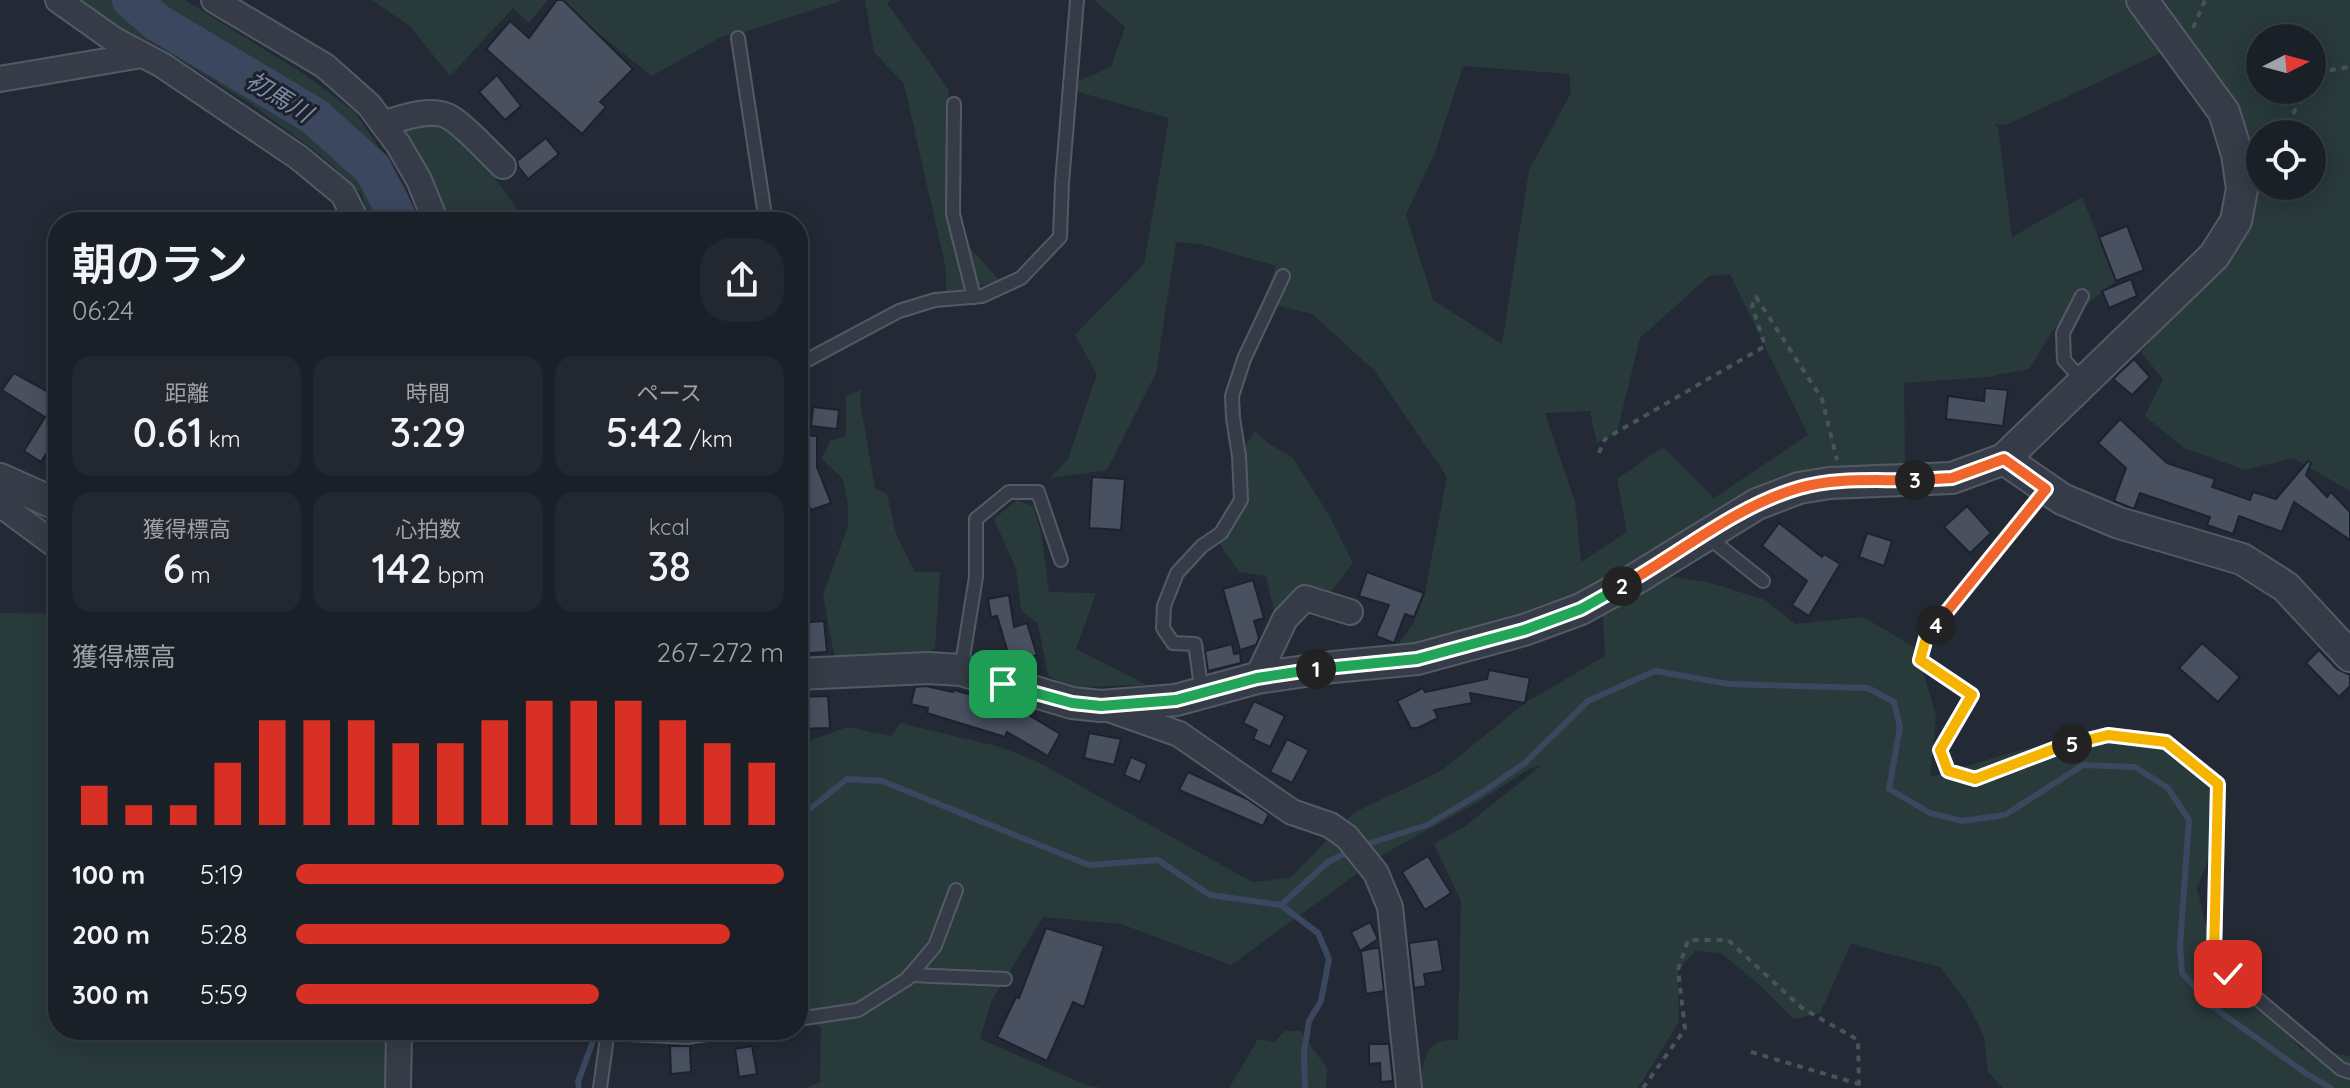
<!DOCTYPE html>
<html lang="ja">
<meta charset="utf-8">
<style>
body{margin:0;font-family:Quicksand,"Noto Sans JP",sans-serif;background:#232830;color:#f1f3f6;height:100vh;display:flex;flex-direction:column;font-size:30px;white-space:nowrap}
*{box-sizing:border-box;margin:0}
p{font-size:26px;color:#9fa3a8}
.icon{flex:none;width:44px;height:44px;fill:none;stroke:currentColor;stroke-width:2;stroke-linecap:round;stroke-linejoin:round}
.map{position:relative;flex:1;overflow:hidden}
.panel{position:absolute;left:48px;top:212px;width:760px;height:828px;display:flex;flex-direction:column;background:#1a2028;border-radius:32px;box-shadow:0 4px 20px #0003,0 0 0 2px #383e45}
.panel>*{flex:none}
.needle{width:52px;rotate:84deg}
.buttons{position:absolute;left:2246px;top:24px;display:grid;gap:16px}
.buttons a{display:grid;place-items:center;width:80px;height:80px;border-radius:50%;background:#1a2028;box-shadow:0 4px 20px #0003,0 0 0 2px #383e45;font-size:40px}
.pin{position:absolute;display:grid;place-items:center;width:68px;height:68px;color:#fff;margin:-34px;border-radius:16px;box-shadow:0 4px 12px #0006}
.km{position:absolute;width:40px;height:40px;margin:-20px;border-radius:50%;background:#222;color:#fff;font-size:22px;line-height:40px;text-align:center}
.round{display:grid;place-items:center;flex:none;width:84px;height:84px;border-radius:32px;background:#232830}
.overview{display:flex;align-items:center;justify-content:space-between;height:136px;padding:0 24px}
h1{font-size:44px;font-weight:600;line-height:60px}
.metrics{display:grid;grid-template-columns:repeat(3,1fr);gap:12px;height:136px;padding:8px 24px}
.metrics div{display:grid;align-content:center;border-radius:20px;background:#232830;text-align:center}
.metrics b{font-size:40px;font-weight:600}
.metrics small{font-size:22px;font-weight:400}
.metrics p{font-size:22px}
.chart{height:224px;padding:16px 24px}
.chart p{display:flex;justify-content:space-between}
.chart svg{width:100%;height:144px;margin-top:8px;stroke:#d93025;stroke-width:6}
ul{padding:0 24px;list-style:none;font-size:26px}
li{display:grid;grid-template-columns:128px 96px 1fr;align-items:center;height:60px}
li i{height:20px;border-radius:10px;background:#d93025}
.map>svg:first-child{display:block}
.green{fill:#293a3b;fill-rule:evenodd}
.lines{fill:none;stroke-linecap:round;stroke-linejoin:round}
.stream{stroke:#3a475e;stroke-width:6}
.river{stroke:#3a475e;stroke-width:38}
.building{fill:#495160;stroke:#1d232e;stroke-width:2}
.service-casing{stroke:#545a65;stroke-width:16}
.minor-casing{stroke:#545a65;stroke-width:28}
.tertiary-casing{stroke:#545a65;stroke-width:34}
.path{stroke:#465559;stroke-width:4;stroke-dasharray:6 6;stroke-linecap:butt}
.service{stroke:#363c47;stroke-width:12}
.minor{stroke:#363c47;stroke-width:24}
.tertiary{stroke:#363c47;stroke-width:30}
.split-1-casing{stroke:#fff;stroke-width:16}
.split-2-casing{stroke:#fff;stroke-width:16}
.split-3-casing{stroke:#fff;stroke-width:16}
.split-4-casing{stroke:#fff;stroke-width:16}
.split-5-casing{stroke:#fff;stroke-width:16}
.split-6-casing{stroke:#fff;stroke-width:16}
.split-1{stroke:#22a559;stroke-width:10}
.split-2{stroke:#22a559;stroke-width:10}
.split-3{stroke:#f0652b;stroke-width:10}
.split-4{stroke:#f0652b;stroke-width:10}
.split-5{stroke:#f5b400;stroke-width:10}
.split-6{stroke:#f5b400;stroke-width:10}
.labels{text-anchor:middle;stroke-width:6;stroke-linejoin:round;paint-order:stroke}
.water-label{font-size:24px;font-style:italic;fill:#7c8ca9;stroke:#1c212c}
</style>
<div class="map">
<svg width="2350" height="1088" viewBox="0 0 2350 1088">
<rect width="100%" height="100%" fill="#232a36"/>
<!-- green -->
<g class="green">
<polygon points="77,0 185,0 304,74 355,112 405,187 419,222 370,222 361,193 322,156 251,104 156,45 103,19"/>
<polygon points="372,0 548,0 529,23 513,8 450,76 410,26"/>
<polygon points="556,0 844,0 738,34 723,36 652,76"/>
<polygon points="865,0 891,0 887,3 949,90 948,171 955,231 1000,281 946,293 946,269 904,84 874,52"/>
<path d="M 1094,0 L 2350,0 L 2350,491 L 2293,458 L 2245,470 L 2184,448 L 2145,416 L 2163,379 L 2141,352 L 2245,239 L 2255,147 L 2184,42 L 2006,125 L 1994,124 L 1998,127 L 2012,237 L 2082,197 L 2116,281 L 2053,330 L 2029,369 L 1988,377 L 1904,383 L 1905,463 L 1859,468 L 1631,568 L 1561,604 L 1391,655 L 1413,624 L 1425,593 L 1447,477 L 1374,370 L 1312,314 L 1263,302 L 1276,266 L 1200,244 L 1176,242 L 1156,373 L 1107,470 L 1050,478 L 1068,459 L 1097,374 L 1075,335 L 1144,264 L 1169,118 L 1075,91 L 1067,86 L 1111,67 L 1125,27 ZM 2260,38 L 2312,38 L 2312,90 L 2260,90 ZM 1463,66 L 1569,74 L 1571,93 L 1529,170 L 1502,344 L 1433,300 L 1406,214 L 1435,153 ZM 2260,134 L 2312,134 L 2312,186 L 2260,186 ZM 1730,274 L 1808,435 L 1714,498 L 1663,447 L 1617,479 L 1627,532 L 1581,562 L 1575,502 L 1545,413 L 1590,411 L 1597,443 L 1617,432 L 1640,338 L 1709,276 Z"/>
<polygon points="432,126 468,140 519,212 519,222 448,222 405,131"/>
<polygon points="862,389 860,401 875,488 887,494 896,534 915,572 940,572 935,648 916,659 851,663 834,654 823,595 848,526 848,505 843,479 822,459 830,441 846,436 846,396"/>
<polygon points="1255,431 1269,444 1292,457 1329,515 1353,563 1328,596 1275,614 1266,576 1239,572 1220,544 1234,520 1239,456"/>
<polygon points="1017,500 1033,506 1041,532 1049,592 1096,593 1076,649 1147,685 1068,687 1048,675 1038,624 1021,610 1016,569 994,519"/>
<path d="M 1660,575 L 1708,582 L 1765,600 L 1795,624 L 1863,617 L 1916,648 L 1936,715 L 1930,777 L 2017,751 L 2110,729 L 2184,747 L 2226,815 L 2197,888 L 2220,984 L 2239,1002 L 2263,1003 L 2301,1049 L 2350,1056 L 2350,1088 L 2003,1088 L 1988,1072 L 1984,1036 L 1966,1001 L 1940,967 L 1851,944 L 1820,1013 L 1794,1019 L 1756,982 L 1721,953 L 1695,951 L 1678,970 L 1679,1022 L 1638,1088 L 1423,1088 C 1420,1075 1423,1050 1437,1043 C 1442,1040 1452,1040 1458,1039 L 1461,901 L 1434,844 L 1465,826 L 1542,765 L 1529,769 L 1480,801 L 1384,854 L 1231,965 L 1121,924 L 1043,917 L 992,1000 L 980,1039 L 1087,1085 L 1102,1088 L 806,1088 L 820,1082 L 821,1028 L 798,1009 L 798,745 L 847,727 L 892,736 L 900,723 L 1000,747 L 1036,761 L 1252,882 L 1290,878 L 1355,812 L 1441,771 L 1525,703 L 1605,656 L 1603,616 L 1640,583 Z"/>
<polygon points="0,613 58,614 58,1030 393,1030 402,1088 0,1088"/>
<polygon points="1285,1031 1300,1031 1327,1068 1326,1088 1229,1088 1258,1039 1274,1042"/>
</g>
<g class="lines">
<!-- stream -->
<g class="stream">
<polyline points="798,815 811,808 847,779 882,781 1089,865 1158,860 1210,895 1281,905 1318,933 1329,959 1321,1001 1309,1021 1304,1053 1305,1088"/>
<polyline points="1361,846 1427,825 1481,793 1525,763 1588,701 1655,671 1729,684 1868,688 1894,702 1900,727 1889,789 1930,813 1962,821 2005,815 2083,765 2135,767 2168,788 2189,820 2180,946 2182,973 2212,1006 2307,1074 2331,1088"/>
<polyline points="1281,905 1328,862 1350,851"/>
<polyline points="579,1088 578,1082 597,1030"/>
</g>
<!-- river -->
<polyline class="river" points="131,0 158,23 314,116 373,169 400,222"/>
</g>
<!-- building -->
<g class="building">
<polygon points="557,0 563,0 633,69 600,102 606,107 582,134 486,49 510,21 529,38"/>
<polygon points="497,75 521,106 505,120 479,92"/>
<polygon points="546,138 559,154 528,179 518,166 517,161"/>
<polygon points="2127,226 2144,270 2116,281 2099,237"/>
<polygon points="2131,279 2137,296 2109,308 2102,291"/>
<polygon points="2134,359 2150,377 2132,395 2113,379"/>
<polygon points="14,373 54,395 51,399 55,402 58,396 58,435 41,462 24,451 45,417 2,390"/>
<polygon points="1985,388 2008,390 2003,426 1946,419 1948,396 1984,401"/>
<polygon points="813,407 839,410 837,429 811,426"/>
<polygon points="2120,419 2167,463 2215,479 2212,487 2250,500 2253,492 2276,499 2308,461 2311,463 2306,475 2327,497 2331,492 2350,512 2350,540 2294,502 2282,532 2239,516 2233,534 2207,525 2210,517 2140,493 2134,509 2114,501 2126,468 2098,443"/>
<polygon points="798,435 817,436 817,467 831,503 811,510 804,495 798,496"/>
<polygon points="1092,477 1125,479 1121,530 1089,528"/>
<polygon points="1967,506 1991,533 1970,553 1944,527"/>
<polygon points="1779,523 1822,557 1824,554 1840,564 1809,616 1792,605 1807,581 1762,546"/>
<polygon points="1867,533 1892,541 1884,566 1859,557"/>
<polygon points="1367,572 1424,593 1414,617 1405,614 1394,643 1376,636 1389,605 1359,596"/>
<polygon points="1253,580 1264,618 1254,621 1259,638 1256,645 1240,650 1223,589"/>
<polygon points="1009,595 1014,627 1027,623 1037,655 1011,663 997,616 991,617 988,599"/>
<polygon points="824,621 827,652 798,654 798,623"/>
<polygon points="2202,643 2240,677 2218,702 2179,668"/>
<polygon points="1232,644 1234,654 1240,653 1241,663 1208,671 1205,651"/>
<polygon points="2319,650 2337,669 2350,675 2350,686 2339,697 2306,663"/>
<polygon points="1489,670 1530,678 1525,703 1470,693 1472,703 1434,710 1438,718 1418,728 1411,728 1397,701 1423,688 1425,692 1487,679"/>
<polygon points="926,686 953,692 954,690 1016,707 1060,734 1048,756 1007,732 1005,737 927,713 928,708 911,704 915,687"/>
<polygon points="828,696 830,728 798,729 798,697"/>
<polygon points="1254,701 1285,716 1270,747 1253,739 1257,730 1243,723"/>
<polygon points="1089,733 1121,739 1114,765 1084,758"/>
<polygon points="1287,739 1309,750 1292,783 1270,772"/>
<polygon points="1131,757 1147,764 1140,782 1124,775"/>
<polygon points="1188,772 1247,799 1269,814 1263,826 1179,790"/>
<polygon points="1428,856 1451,893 1425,910 1402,872"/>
<polygon points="1370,922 1378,939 1360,951 1351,932"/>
<polygon points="1046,928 1104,946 1084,1007 1073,1002 1047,1061 997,1037 1016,997 1019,998"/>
<polygon points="1438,939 1443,971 1424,974 1426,986 1414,988 1409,943"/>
<polygon points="1376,948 1379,948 1384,991 1366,994 1361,951"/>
<polygon points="1369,1044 1389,1044 1393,1081 1381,1082 1380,1063 1369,1064"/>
<polygon points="670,1046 690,1046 691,1072 671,1074"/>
<polygon points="752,1046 757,1074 739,1077 735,1049"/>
</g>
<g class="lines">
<defs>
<g id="service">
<polyline points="738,38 766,222"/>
<polyline points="954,104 953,214 974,297"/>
<polyline points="2082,296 2063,333 2064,360 2083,381"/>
<polyline points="798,365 899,311 935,300 982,296 1021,278 1060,237 1062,183 1077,0"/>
<polyline points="2046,489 1926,638 1920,660 1972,695 1940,750 1948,771 1975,779 2059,747 2108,735 2166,742 2218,784 2214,956 2228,974 2341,1069 2350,1072"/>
<polyline points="1708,537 1763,581"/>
<polyline points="961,670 976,577 976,519 1009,492 1038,492 1061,560"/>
<polyline points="1202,693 1195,644 1173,643 1163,628 1164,606 1177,573 1202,546 1221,533 1241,500 1239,456 1233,418 1232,396 1244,359 1283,276"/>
<polyline points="910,975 1005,979"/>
<polyline points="798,1019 858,1010 907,979 935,946 956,890"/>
<polyline points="608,1033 687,1037 733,1030"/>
<polyline points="600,1088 608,1030"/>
</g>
<g id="minor">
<polyline points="58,0 113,39 162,65 298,157 343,194 357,222"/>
<polyline points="214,0 325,66 369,105 398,144 419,180 436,222"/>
<polyline points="0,79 142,55"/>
<path d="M 383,124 C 401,118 434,106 451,118 C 466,127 489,153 503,166"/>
<polyline points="0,504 58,547"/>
<polyline points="1257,678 1285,619 1305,598 1350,612"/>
<polyline points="1106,708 1179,734 1292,812 1330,825 1347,837 1376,873 1390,907 1409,1088"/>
<polyline points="398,1088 399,1030"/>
</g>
<g id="tertiary">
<polyline points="2004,459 2062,499 2119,523 2242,559 2286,587 2350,656"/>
<polyline points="0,479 58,505"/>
<polyline points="798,674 929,668 961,670 1072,703 1101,706 1176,700 1257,678 1333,667 1417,659 1524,630 1581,609 1637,578 1757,504 1799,488 1829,483 1952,478 2004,459 2214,256 2236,221 2242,189 2237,154 2224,112 2142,0"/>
</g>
</defs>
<!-- service casing -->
<use href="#service" class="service-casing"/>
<!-- minor casing -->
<use href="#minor" class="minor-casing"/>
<!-- tertiary casing -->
<use href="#tertiary" class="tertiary-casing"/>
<!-- path -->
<g class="path">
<polyline points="2193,28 2205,0"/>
<polyline points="2312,83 2319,72 2350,67"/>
<polyline points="2280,134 2308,90"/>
<polyline points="1599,453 1605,439 1765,346 1752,306 1756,297 1822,399 1837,460"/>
<polyline points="1751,1052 1859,1084"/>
<polyline points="1643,1088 1685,1029 1678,970 1688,940 1728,940 1802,1008 1858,1040 1859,1088"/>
</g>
<!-- service -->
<use href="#service" class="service"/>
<!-- minor -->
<use href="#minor" class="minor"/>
<!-- tertiary -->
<use href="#tertiary" class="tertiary"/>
</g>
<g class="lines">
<defs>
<polyline id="split-1" points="1003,684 1072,703 1101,706 1176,700 1257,678 1316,669"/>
<polyline id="split-2" points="1316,669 1417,659 1524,630 1581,609 1622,586"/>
<path id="split-3" d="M 1622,586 C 1679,554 1736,506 1799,488 C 1835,477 1877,481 1915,480"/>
<polyline id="split-4" points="1915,480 1952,478 2004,459 2046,489 1936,625"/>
<polyline id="split-5" points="1936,625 1926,638 1920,660 1972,695 1940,750 1948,771 1975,779 2059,747 2072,744"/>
<polyline id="split-6" points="2072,744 2108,735 2166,742 2218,784 2214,956 2228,974"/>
</defs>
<!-- split-1 casing -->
<use href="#split-1" class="split-1-casing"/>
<!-- split-2 casing -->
<use href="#split-2" class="split-2-casing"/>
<!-- split-3 casing -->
<use href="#split-3" class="split-3-casing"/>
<!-- split-4 casing -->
<use href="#split-4" class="split-4-casing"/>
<!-- split-5 casing -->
<use href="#split-5" class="split-5-casing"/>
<!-- split-6 casing -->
<use href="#split-6" class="split-6-casing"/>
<!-- split-1 -->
<use href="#split-1" class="split-1"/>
<!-- split-2 -->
<use href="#split-2" class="split-2"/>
<!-- split-3 -->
<use href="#split-3" class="split-3"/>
<!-- split-4 -->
<use href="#split-4" class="split-4"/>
<!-- split-5 -->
<use href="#split-5" class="split-5"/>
<!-- split-6 -->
<use href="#split-6" class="split-6"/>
</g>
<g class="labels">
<!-- water labels -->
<g class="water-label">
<text transform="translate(279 97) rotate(32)" y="8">初馬川</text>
</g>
</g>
</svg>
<div class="buttons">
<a><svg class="needle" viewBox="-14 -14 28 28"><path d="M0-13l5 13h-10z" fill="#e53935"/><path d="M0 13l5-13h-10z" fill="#9fa3a8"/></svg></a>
<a><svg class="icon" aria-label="locate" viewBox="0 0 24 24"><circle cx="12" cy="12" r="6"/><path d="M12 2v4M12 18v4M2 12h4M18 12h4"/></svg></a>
</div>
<div class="pin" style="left:1003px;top:684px;background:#1e9e55"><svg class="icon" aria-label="arrive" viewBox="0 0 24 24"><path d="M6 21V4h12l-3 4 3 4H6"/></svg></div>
<div class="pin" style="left:2228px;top:974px;background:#d93025"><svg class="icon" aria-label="check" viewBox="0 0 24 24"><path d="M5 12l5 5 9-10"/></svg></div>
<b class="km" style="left:1316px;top:669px">1</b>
<b class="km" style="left:1622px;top:586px">2</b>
<b class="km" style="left:1915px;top:480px">3</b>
<b class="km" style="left:1936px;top:625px">4</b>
<b class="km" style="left:2072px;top:744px">5</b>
<section class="panel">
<div class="overview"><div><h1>朝のラン</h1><p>06:24</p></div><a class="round"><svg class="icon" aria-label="share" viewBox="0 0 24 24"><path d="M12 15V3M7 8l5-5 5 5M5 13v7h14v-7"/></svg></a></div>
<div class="metrics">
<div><p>距離</p><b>0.61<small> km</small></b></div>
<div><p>時間</p><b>3:29</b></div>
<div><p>ペース</p><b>5:42<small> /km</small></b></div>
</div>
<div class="metrics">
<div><p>獲得標高</p><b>6<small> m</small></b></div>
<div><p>心拍数</p><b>142<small> bpm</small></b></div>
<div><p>kcal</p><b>38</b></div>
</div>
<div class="chart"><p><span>獲得標高</span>267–272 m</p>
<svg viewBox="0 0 160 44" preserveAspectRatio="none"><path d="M5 44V32M15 44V38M25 44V38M35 44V25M45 44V12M55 44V12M65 44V12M75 44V19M85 44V19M95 44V12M105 44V6M115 44V6M125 44V6M135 44V12M145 44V19M155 44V25"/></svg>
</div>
<ul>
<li><b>100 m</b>5:19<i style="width:100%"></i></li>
<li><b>200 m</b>5:28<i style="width:89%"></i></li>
<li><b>300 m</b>5:59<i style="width:62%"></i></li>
</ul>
</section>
</div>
